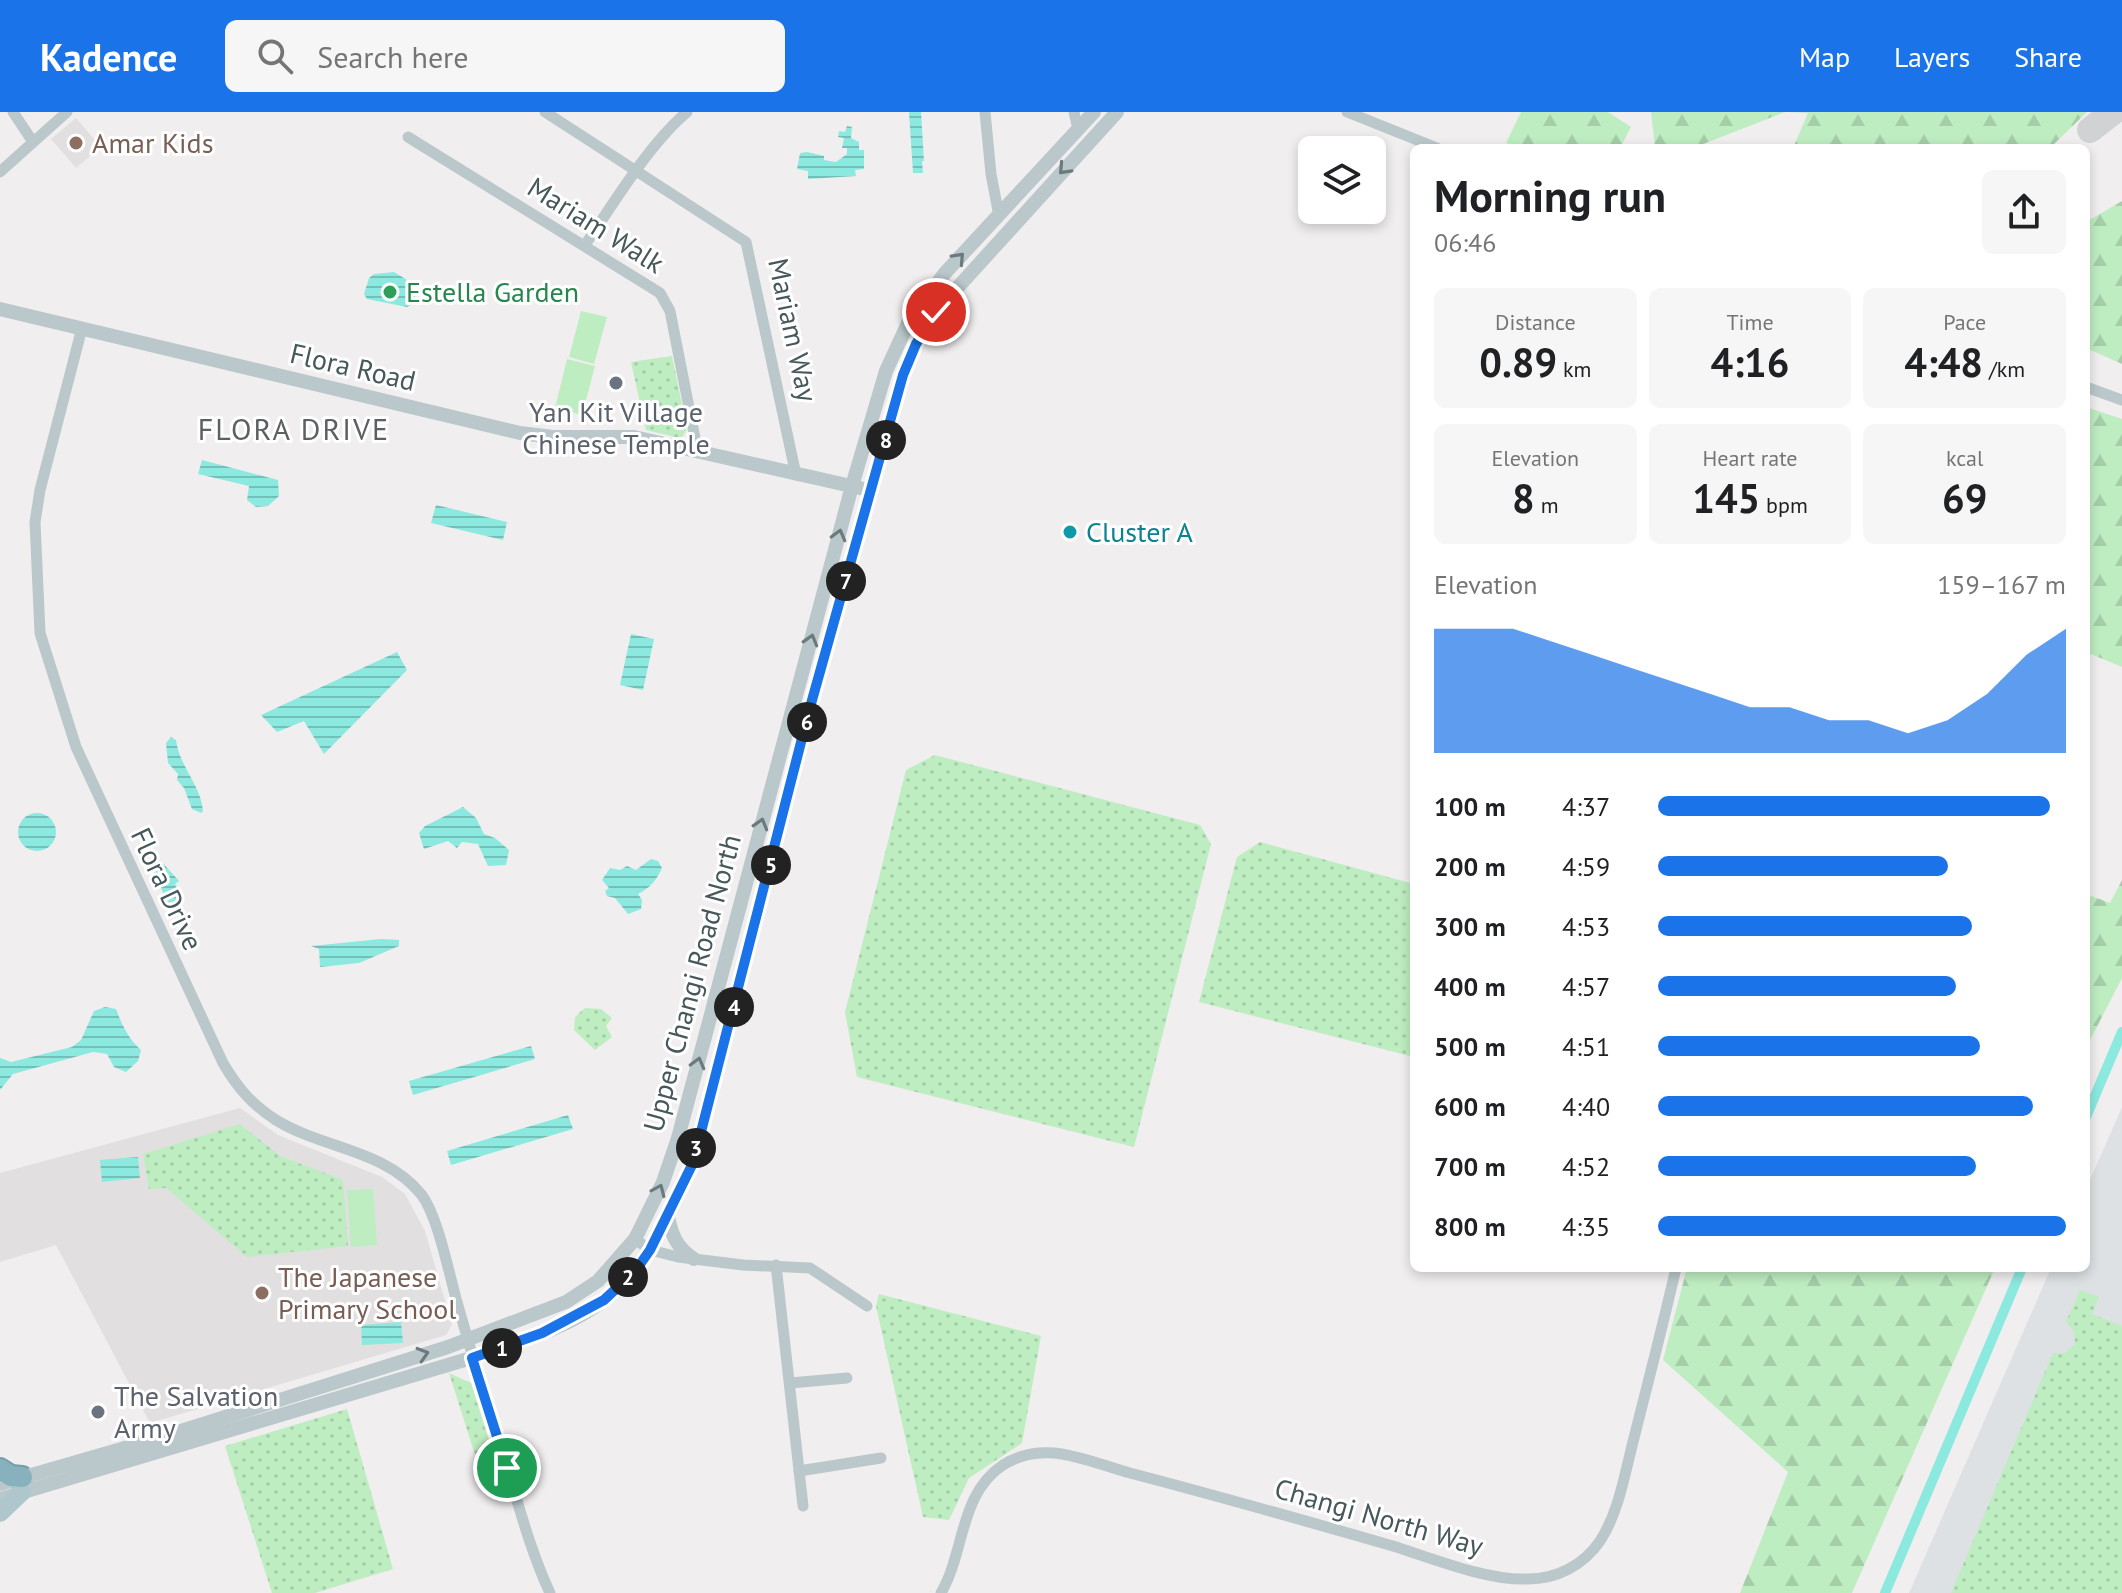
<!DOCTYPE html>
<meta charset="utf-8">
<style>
body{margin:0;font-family:"PT Sans",sans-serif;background:#f6f6f6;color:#202124;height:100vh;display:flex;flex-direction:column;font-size:30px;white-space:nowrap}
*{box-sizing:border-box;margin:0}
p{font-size:26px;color:#757577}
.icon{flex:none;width:44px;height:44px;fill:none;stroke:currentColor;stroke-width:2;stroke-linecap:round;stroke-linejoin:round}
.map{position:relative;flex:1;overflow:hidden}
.sheet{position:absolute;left:1410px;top:32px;width:680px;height:1128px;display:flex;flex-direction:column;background:#fff;border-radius:12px;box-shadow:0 4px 12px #0003}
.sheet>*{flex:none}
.buttons{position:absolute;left:1298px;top:24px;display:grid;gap:16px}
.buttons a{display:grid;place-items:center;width:88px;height:88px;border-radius:12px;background:#fff;box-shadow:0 4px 12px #0003;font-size:40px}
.pin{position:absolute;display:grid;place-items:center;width:68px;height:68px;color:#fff;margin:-34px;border:4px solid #fff;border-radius:50%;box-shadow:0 2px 8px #0007}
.km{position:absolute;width:40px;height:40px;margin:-20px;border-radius:50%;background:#222;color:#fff;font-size:22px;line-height:40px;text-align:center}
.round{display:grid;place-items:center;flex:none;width:84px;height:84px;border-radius:12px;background:#f6f6f6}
.summary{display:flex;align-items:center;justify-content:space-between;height:136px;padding:0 24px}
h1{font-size:44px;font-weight:700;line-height:60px}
.stats{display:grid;grid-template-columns:repeat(3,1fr);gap:12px;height:136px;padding:8px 24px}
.stats div{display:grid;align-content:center;border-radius:12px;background:#f6f6f6;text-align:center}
.stats b{font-size:40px;font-weight:700}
.stats small{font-size:22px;font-weight:400}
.stats p{font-size:22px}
.chart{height:224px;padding:16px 24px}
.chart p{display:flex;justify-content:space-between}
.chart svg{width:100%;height:144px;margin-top:8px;fill:#1a73e8;opacity:.7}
ul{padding:0 24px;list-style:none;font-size:26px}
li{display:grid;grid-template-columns:128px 96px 1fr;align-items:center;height:60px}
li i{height:20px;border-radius:10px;background:#1a73e8}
header{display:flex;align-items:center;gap:48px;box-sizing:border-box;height:112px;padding:0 40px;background:#1a73e8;color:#fff}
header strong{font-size:38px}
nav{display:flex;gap:44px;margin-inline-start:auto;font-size:28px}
.search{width:560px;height:72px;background:#f6f6f6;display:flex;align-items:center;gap:20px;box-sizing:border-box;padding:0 28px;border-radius:12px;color:#757577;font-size:30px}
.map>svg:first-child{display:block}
.education{fill:#e2dfe0}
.airport{fill:#dde1e3}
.green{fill:url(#green-dots)}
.forest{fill:url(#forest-firs)}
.pitch{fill:#beedc1}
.water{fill:url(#water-rules)}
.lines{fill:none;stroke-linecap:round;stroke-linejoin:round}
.canal{stroke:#8ce9df;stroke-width:10}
.taxiway{stroke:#d1d2d4;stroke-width:26}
.motorway-casing{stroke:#739da7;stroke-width:24}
.minor{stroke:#bac8cb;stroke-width:11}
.tertiary{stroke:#bac8cb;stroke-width:14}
.primary{stroke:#afc7cc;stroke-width:18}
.motorway{stroke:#87b1bc;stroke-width:20}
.oneway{stroke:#6a7a7d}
.route-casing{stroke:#fff;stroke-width:16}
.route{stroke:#1a73e8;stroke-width:10}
.education-dot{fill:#8d6e63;stroke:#fff;stroke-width:3}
.leisure-dot{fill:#2e9e5b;stroke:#fff;stroke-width:3}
.worship-dot{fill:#6b7280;stroke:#fff;stroke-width:3}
.culture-dot{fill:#0f9aa8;stroke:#fff;stroke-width:3}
.labels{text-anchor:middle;stroke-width:6;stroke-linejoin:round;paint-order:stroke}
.education-label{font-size:28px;fill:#785e54;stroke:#fff;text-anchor:start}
.street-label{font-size:28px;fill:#47585b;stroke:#fff}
.leisure-label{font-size:28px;fill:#27864d;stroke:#fff;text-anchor:start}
.worship-label{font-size:28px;fill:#5b616d;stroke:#fff}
.culture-label{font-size:28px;fill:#0d838f;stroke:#fff;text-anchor:start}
.neighbourhood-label{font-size:30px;letter-spacing:2px;fill:#5b6163;stroke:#fff}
</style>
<header>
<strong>Kadence</strong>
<div class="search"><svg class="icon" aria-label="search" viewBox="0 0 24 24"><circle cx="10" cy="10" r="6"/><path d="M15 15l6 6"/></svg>Search here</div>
<nav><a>Map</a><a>Layers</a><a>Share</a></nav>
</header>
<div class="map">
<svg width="2122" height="1481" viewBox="0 0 2122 1481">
<defs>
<pattern id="green-dots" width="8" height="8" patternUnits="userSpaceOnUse" patternTransform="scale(2)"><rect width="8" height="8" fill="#beedc1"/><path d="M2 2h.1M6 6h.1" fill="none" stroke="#a5cda8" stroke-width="1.8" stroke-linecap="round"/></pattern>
<pattern id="forest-firs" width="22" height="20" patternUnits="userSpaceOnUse" patternTransform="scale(2)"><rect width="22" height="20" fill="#beedc1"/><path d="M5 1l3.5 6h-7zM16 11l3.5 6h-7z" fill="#a5cda8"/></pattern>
<pattern id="water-rules" width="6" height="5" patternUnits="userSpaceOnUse" patternTransform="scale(2)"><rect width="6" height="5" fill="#8ce9df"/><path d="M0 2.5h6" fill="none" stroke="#74c0b8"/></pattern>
</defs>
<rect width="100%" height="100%" fill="#f1eeef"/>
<!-- education -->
<g class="education">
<polygon points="76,6 101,35 76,56 51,27"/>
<polygon points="240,996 278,1023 382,1065 405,1082 425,1119 452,1213 446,1223 150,1311 56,1133 0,1150 0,1061"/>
</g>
<!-- airport -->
<polygon class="airport" points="2122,995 2122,1481 1909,1481 2051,1156 2086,1156 2086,1077"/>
<!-- green -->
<g class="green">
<polygon points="672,244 687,317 683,324 679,326 646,318 631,250"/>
<polygon points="935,643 1200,713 1211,732 1134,1035 857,965 845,900 906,658"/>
<polygon points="1260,730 1414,772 1414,945 1199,890 1237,745"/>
<polygon points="585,896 601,897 612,906 606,914 612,925 595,938 574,918 575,905"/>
<polygon points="240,1012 280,1044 343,1068 348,1134 247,1145 166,1076 149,1077 143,1042"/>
<polygon points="2080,1178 2099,1185 2092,1202 2122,1214 2122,1481 1951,1481 2053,1241 2065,1241 2075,1232 2074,1220 2066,1210"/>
<polygon points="879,1182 1041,1224 1022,1331 969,1366 949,1408 923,1405 876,1194"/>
<polygon points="449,1261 471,1271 494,1344 477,1349"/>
<polygon points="347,1297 393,1457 315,1481 272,1481 225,1334"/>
</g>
<!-- forest -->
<g class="forest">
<polygon points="1521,0 1608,0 1631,15 1620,36 1522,36 1506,31"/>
<polygon points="1651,0 1785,0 1693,36 1655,36"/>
<polygon points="1788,0 2087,0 2050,36 1793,36 1808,1"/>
<polygon points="2122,89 2122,252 2086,236 2086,110"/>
<polygon points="2086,295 2122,307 2122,555 2086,540"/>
<polygon points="2122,768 2122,866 2086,936 2086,782 2110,791"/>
<polygon points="1687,1156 1995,1156 1852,1481 1740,1481 1788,1360 1663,1248"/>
</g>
<!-- pitch -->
<g class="pitch">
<polygon points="581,199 607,205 594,252 569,245"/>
<polygon points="567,247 595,254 582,303 555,296"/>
<polygon points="373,1077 377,1133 351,1135 347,1078"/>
</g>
<!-- water -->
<g class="water">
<polygon points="909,0 921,0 924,49 922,49 923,61 913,61"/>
<polygon points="847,14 852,15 851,26 859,30 859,38 864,38 864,57 855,58 856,64 808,67 808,59 797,57 800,41 807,40 824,44 824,48 836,50 847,42 847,36 842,36 844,26 838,25 839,19 845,20"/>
<polygon points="394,160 412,171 416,177 413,192 407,195 367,187 364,182 369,166 374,162"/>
<polygon points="202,348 278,368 279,384 268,394 256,395 247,388 249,374 198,362"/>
<polygon points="436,393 507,410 503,428 431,411"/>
<polygon points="631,522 654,527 643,578 620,573"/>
<polygon points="397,540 407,558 324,642 304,609 277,620 261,603"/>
<path d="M 171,625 L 176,628 C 179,654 201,673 203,699 L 201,701 L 192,697 L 184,676 L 177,668 L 178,662 L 168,651 L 166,631 Z"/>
<polygon points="463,695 476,706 484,722 495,726 509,738 506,753 488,754 478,732 462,730 457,736 448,729 424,737 419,721 425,714"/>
<circle cx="37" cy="720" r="19"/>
<polygon points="155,747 160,748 179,769 175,772 179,780 175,794 169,794 153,758"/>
<path d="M 651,747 L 658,749 L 662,756 C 656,769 651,775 638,782 L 642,788 L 641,797 L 628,802 L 615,786 L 607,784 L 605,779 L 609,776 L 602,768 L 610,756 L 620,758 L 627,754 L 636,758 Z"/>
<polygon points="381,827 399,828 399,834 359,851 320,855 319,837 311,834"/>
<path d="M 105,895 L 116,897 C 122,913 128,926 141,938 L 138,949 L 126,960 L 114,955 L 107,942 L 93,940 L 13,962 L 0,978 L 0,946 L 11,950 L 72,935 L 81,928 L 94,899 Z"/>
<polygon points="531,934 535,947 413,983 409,969"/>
<polygon points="568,1003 573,1017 451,1053 447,1039"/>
<polygon points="138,1045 140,1066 102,1070 100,1048"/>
<polygon points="401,1210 403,1231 362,1233 361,1213"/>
</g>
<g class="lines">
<!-- canal -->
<g class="canal">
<polyline points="2086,1005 2122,920"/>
<polyline points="1885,1481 2022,1156"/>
</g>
<!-- taxiway -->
<polyline class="taxiway" points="2090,18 2113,0"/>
<defs>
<polyline id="motorway" points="0,1357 11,1364 22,1365"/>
</defs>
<!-- motorway casing -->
<use href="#motorway" class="motorway-casing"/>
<!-- minor -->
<g class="minor">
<polyline points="13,0 33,30"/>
<polyline points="545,0 746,130 796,363"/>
<polyline points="985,0 991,62 999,104"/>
<polyline points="1074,0 1078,17"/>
<polyline points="1347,0 1437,36"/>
<polyline points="408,25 660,181 670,199 698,341"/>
<polyline points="0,60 67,0"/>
<path d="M 585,133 C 614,91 649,32 687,0"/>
<path d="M 82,216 L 40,378 L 35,410 L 40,521 L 76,635 L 223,951 C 237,975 252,993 276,1008 C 323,1037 384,1037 421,1082 C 439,1105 450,1168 459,1197 C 474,1250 490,1302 507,1355 C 520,1398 531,1440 550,1481"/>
<polyline points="2086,275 2122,288"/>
<polyline points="635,1127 650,1138 678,1145 743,1153 810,1156 867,1194"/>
<polyline points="776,1153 803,1394"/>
<polyline points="790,1271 847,1266"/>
<polyline points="799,1359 881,1346"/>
<path d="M 941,1481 C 965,1440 959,1382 1003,1353 C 1045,1326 1088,1350 1130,1361 C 1218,1384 1306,1409 1393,1434 C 1431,1446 1488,1469 1528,1467 C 1556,1467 1583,1454 1600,1429 C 1619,1400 1625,1360 1634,1326 C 1648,1270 1663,1213 1676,1156"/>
</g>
<!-- tertiary -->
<g class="tertiary">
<polyline points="0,197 520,321 553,325 634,325 860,376"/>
<path d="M 668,1105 C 672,1124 677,1136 694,1147"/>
<polyline points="0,1372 149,1329 448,1235 566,1190 598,1169 635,1127 663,1070 678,1026 852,374 886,259 909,209 945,161 1094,0"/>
<path d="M 0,1387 L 498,1238 C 533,1225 573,1212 603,1189 C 648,1154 670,1101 693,1051 L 809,599 L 903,263 L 916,232 L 939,196 L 1117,0"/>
</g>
<!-- primary -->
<polyline class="primary" points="0,1401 22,1380"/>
<!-- motorway -->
<use href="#motorway" class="motorway"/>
</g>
<!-- one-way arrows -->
<defs><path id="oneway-chevron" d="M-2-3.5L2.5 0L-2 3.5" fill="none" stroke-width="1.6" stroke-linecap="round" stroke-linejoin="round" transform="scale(2)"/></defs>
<g class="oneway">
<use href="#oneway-chevron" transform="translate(1064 57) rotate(133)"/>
<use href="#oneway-chevron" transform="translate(959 146) rotate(-47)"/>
<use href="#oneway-chevron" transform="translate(839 423) rotate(-75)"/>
<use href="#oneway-chevron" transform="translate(811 528) rotate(-74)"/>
<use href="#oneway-chevron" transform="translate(761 712) rotate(-74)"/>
<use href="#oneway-chevron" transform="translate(698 951) rotate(-75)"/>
<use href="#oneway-chevron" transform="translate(659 1078) rotate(-66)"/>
<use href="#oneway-chevron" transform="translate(423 1242) rotate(-17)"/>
</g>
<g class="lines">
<defs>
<polyline id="route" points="507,1356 472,1246 542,1221 604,1188 636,1158 650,1138 693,1051 809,599 903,263 916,232 936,200"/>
</defs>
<!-- route casing -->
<use href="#route" class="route-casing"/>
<!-- route -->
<use href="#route" class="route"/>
</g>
<!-- markers -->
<g class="education-dot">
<circle cx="76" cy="31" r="8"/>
<circle cx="262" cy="1181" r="8"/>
</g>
<circle class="leisure-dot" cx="390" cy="180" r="8"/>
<g class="worship-dot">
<circle cx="616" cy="271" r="8"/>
<circle cx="98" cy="1300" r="8"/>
</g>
<circle class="culture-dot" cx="1070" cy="420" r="8"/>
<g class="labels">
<!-- education labels -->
<g class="education-label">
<text x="92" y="41">Amar Kids</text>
<text x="278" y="1175">The Japanese<tspan x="278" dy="32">Primary School</tspan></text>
</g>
<!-- street labels -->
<g class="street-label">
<text transform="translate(596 113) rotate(32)" y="10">Mariam Walk</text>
<text transform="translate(793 218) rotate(78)" y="10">Mariam Way</text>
<text transform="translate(353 255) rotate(13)" y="10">Flora Road</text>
<text transform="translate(167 777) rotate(65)" y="10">Flora Drive</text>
<text transform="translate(692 871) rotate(-75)" y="10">Upper Changi Road North</text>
<text transform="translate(1379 1405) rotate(16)" y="10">Changi North Way</text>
</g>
<!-- leisure labels -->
<g class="leisure-label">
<text x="406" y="190">Estella Garden</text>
</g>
<!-- worship labels -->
<g class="worship-label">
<text x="616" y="310">Yan Kit Village<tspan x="616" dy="32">Chinese Temple</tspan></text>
<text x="114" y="1294" text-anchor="start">The Salvation<tspan x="114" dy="32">Army</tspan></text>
</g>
<!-- culture labels -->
<g class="culture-label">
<text x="1086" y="430">Cluster A</text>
</g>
<!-- neighbourhood labels -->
<g class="neighbourhood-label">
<text x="294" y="328">FLORA DRIVE</text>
</g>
</g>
</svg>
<div class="buttons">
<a><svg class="icon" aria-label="layers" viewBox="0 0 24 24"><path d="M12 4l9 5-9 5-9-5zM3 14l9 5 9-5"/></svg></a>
</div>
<div class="pin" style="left:507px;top:1356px;background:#1e9e55"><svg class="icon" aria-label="arrive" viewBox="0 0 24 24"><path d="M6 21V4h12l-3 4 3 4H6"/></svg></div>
<div class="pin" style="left:936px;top:200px;background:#d93025"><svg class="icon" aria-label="check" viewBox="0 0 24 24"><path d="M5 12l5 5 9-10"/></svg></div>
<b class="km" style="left:502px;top:1236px">1</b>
<b class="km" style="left:628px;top:1165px">2</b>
<b class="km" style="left:696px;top:1036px">3</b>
<b class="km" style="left:734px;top:895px">4</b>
<b class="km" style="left:771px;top:753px">5</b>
<b class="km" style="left:807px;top:610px">6</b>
<b class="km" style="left:846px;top:469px">7</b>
<b class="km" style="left:886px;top:328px">8</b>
<section class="sheet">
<div class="summary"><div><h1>Morning run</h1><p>06:46</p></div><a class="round"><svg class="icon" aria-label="share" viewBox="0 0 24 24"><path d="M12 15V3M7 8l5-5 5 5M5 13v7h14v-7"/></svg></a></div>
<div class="stats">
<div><p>Distance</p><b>0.89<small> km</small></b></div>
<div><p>Time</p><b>4:16</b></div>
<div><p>Pace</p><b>4:48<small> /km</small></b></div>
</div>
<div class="stats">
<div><p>Elevation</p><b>8<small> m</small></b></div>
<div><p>Heart rate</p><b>145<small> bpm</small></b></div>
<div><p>kcal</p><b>69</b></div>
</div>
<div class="chart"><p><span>Elevation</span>159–167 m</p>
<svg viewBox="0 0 160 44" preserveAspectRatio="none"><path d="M0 44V6L10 6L20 6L30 10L40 14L50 18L60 22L70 26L80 30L90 30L100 34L110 34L120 38L130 34L140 26L150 14L160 6V44z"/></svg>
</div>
<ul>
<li><b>100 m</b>4:37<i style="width:96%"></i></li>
<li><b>200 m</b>4:59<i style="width:71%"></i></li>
<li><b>300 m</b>4:53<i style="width:77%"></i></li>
<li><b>400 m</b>4:57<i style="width:73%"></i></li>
<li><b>500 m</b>4:51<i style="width:79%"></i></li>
<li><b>600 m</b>4:40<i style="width:92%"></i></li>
<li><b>700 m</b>4:52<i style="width:78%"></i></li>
<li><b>800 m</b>4:35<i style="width:100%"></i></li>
</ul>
</section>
</div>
